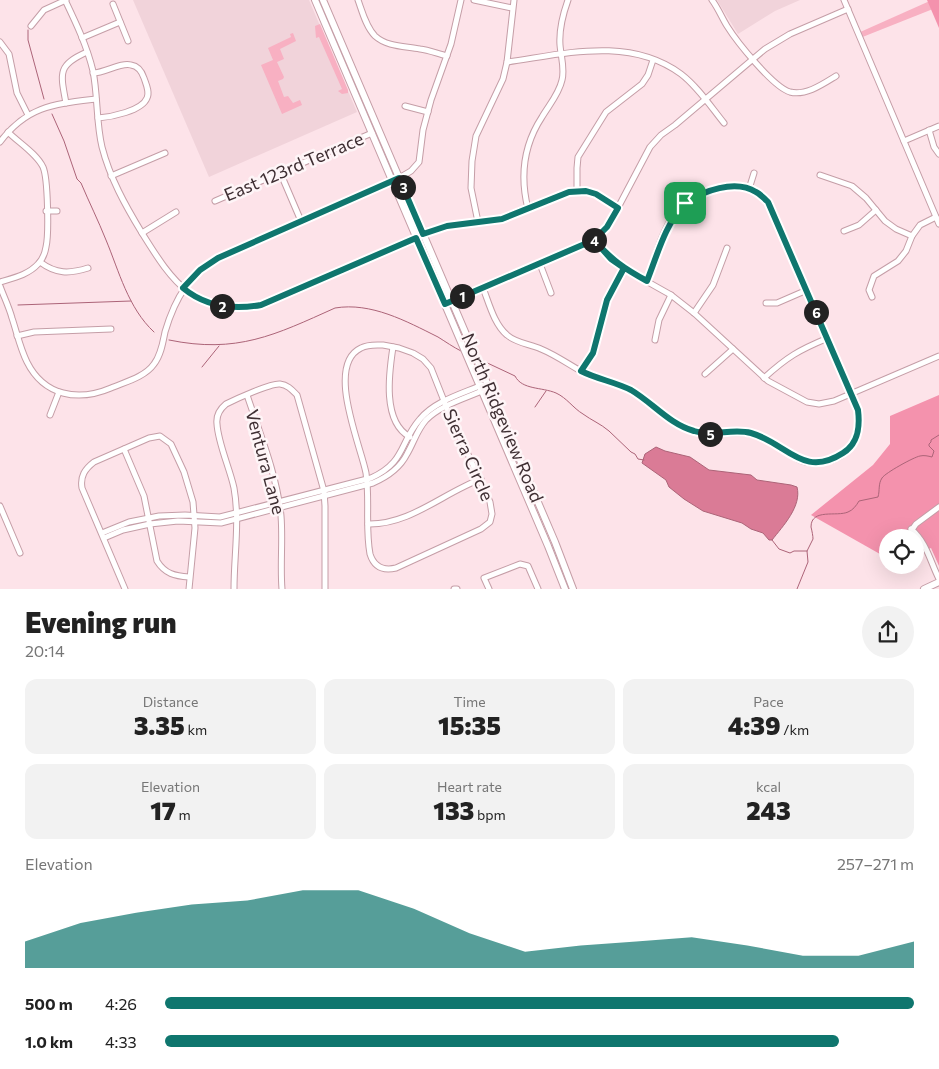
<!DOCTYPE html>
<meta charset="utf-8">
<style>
body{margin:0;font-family:Commissioner,sans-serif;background:#f2f2f2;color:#222;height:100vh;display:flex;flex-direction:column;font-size:19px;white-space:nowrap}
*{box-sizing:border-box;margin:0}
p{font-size:16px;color:#767676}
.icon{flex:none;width:28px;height:28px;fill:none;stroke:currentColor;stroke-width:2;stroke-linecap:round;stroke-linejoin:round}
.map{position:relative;height:589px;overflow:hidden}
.panel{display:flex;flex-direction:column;background:#fff;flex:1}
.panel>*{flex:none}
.tools{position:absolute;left:879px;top:529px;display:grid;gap:10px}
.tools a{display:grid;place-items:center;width:45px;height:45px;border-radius:50%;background:#fff;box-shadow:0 5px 20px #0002;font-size:25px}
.pin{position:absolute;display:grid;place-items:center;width:42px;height:42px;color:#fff;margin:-21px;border-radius:10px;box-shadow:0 2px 8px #0006}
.km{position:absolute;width:25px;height:25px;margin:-12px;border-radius:50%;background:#222;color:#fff;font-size:14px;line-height:25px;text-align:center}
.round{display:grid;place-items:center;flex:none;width:52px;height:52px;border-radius:26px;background:#f2f2f2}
.headline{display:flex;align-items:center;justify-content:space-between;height:85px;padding:0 25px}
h1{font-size:28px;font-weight:800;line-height:38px}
.metrics{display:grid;grid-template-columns:repeat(3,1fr);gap:8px;height:85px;padding:5px 25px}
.metrics div{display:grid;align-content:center;border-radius:12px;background:#f2f2f2;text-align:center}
.metrics b{font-size:25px;font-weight:800}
.metrics small{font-size:14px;font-weight:400}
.metrics p{font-size:14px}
.chart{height:140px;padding:10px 25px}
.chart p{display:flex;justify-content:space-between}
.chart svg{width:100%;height:90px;margin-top:5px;fill:#0f766e;opacity:.7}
ul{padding:0 25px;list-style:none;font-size:16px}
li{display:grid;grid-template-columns:80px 60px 1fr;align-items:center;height:38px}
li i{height:12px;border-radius:6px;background:#0f766e}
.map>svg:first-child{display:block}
.built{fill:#f1d3da}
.green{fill:#f8b0c2}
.forest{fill:#f492ad}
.water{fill:#da7b96;stroke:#ac6478}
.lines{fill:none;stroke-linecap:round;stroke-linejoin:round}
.stream{stroke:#ac6478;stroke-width:1}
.minor-casing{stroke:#c59ea7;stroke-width:7}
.major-casing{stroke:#c59ea7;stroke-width:8}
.minor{stroke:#fff;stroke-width:5}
.major{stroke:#fff;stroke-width:6}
.route-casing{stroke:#fff;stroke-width:10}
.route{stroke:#0f766e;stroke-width:6}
.labels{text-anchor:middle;stroke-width:5;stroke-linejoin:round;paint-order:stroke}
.street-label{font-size:18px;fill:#3f2f33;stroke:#fef5f7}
</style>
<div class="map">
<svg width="939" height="589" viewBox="0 0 939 589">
<rect width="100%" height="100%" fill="#fde3e9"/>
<!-- built -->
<g class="built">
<polygon points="133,0 309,0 357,112 209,177"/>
<polygon points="717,0 800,0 775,11 738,34"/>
</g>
<!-- green -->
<g class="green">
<polygon points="932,0 939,0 938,7 860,38 858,33"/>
<polygon points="320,24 348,90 348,93 342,94 338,91 342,89 319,37 316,38 315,26"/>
<polygon points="293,33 296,41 280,49 284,59 277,62 284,77 283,79 278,81 284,97 288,96 293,103 300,100 302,105 282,114 261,65 273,60 268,48 291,37 290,34"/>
</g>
<!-- forest -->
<g class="forest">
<polygon points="927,0 939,0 939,28"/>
<polygon points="939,395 939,566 931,548 915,555 915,538 888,538 887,558 811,515 873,465 890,444 890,416"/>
</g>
<!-- water -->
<path class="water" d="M 656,447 L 665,451 L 690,457 L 709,470 L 751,475 L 757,480 L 791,485 L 797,487 C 802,506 783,526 772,540 L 769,540 L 763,533 L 751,529 L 742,523 L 703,511 L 684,499 L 669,487 L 666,480 L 642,463 L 645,454 Z"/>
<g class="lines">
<!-- stream -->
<g class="stream">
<polyline points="28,30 28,40 44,99"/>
<path d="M 52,114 L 64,141 L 77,179 L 81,183 C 89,202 98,220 106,240 C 119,271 128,308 154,332"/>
<polyline points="18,305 131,301"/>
<path d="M 169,340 C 237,354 275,335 335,308 C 371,302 406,321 438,337 C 446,342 453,347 461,351"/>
<path d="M 481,360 L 515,376 C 522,390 542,387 556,393 C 567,398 573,408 583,414 C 591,420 601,424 609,431 C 616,438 624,445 631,452 L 635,454 L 638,459 L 644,460"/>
<polyline points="202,367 219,346"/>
<polyline points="535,407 546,391"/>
<polyline points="772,540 779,549 790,553 794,551 807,551"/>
<path d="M 797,589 L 808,562 L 807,551 L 813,539 C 813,536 812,531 811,527 C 811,508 837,517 848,512 C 853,510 856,506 859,501 L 878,497 C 880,490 878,484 882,478 C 885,473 914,457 920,456 C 924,455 928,456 932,457 L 934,451 L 929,446 L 929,444 L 931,442 L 931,440 L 939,435"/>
</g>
<defs>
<g id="minor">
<path d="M 65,0 C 76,23 87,46 93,71 C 98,96 96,122 102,147 C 110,178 125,205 142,233 C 173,283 195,316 261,305 L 417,238"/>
<path d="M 358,0 C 362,11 366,27 375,36 C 387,47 405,46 420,49 C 429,50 438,54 447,56"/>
<polyline points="474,0 512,8"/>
<path d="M 712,0 C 718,8 722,18 727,26 C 737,42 773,87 790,92 C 806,96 823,84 836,76"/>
<polyline points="844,0 939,224"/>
<polyline points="113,4 128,41"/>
<polyline points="31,26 44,10 66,0"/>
<polyline points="82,38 120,22"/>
<polyline points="0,42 9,54 17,93 28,115"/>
<path d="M 507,62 C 565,54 629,36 681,74 C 698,87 711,107 724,123"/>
<path d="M 93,73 C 105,73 121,62 131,65 C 138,66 142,72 144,78 C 146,84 150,92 147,98 C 142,111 111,117 98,118"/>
<path d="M 66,103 C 60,72 58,65 87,52"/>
<polyline points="405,106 428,112"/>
<polyline points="929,130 934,147 939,154"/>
<polyline points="904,141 939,126"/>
<path d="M 0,142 C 27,106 54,104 96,99"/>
<polyline points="280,172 301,221"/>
<polyline points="820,175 852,186 866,198 885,221 896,229 912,236"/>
<polyline points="111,176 165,153"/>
<polyline points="749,189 754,173"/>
<polyline points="577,191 577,168 578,157 606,112 642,84 648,75 653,60"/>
<polyline points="215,201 372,133"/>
<path d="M 528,209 C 520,177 523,146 542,117 C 549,105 559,94 562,80 C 565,69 561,57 560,45 C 559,31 563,14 568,0"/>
<polyline points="46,211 57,211"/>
<polyline points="478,222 471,188 472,161 476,136 503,79 507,62 514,0"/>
<polyline points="844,231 859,225 876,210"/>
<polyline points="142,233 176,212"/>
<polyline points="423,234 447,226 501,219 528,209 569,192 586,191 596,194 618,208"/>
<polyline points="594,240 611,259 623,268 671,295 694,313 768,381 807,402 819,404 834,401 939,356"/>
<path d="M 40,262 C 56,274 69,274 88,268"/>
<polyline points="540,264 551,293"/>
<path d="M 0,282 C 13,278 28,275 38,264 C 42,260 45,253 46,247 C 49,234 48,178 43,167 C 36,153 19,143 8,132"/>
<path d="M 0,286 C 4,297 9,307 12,318 C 17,333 20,348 27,362 C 44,396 78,402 111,388 C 125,382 145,377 154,364 C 161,355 163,342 165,332 C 175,298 190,272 223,256 L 399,178 L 411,171 L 419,162 L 423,130 L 431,100 L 451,44 L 461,0"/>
<path d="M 483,288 C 489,303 494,324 507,335 C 516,343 530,344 541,349 C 558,356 572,367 588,375 C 602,381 617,383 631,390 C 653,402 669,424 694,431 C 719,438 739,427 765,438 C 782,445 795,464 815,463 C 847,462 863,440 858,410 L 773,211 C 769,203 764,196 755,191 C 732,178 691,194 675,213 C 661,232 655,259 647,281"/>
<polyline points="872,297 869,290 874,276 898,261 906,251 912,236 920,225 936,217"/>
<polyline points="450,301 594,240 607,227 612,219 650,147 661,135 675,125 765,49 790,34 848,9"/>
<polyline points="766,303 777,303 807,290"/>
<polyline points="694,313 713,285 727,248"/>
<polyline points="17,336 34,332 111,329"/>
<polyline points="655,340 659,320 671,295"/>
<path d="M 383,345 L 399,348 L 413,353 L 423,359 L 431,368 L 448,411 L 490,502 L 492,514 L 490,522 L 481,529 L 396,568 C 383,571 374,567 370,554 C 365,527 370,500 366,473 C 361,446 325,365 361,348 C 368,344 376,345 383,345 Z"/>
<path d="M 393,347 C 389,373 382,422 410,437"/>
<polyline points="581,371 593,353 607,300 623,268"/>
<polyline points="705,374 733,349"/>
<path d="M 764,378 C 787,357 799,350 828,338"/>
<path d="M 247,395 C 260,434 277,475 281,516 C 283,540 280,565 282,589"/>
<polyline points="50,415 59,392"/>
<path d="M 124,449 L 144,496 L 157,561 C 165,574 175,576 189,577"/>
<polyline points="0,506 20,553"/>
<path d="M 368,524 C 410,525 443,493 481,479"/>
<path d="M 911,529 C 927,543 930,561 939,579"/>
<path d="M 102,533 L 129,522 L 159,516 L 185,515 L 220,517 L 371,478 C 406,462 399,443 420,419 C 435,401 461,394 482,385"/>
<path d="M 104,538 L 123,530 L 150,524 L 178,521 L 221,523 L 373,483 C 387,477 400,468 407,454 C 414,442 417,430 426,420 C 441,405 464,399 484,390"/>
<polyline points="906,538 916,524 939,507"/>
<path d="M 125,589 L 82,488 C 80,476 85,469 94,462 L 149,438 L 160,436 L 171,444 L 184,472 L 193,502 L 195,528 L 189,589"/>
<path d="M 234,589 C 234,555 240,522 234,488 C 230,469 218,443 217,424 C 216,416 220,409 226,404 C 236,399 271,383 280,384 C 288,385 292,390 297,395 L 324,491 L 325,506 L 325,589"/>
<polyline points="454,589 457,589"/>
<polyline points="489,589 484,578 520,564 528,566 538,589"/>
</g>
<g id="major">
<polyline points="315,0 548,546 565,589"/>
<polyline points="323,0 555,542 573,589"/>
<polyline points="924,589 939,582"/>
</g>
</defs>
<!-- minor casing -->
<use href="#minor" class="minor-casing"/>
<!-- major casing -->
<use href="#major" class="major-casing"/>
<!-- minor -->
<use href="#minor" class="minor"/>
<!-- major -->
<use href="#major" class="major"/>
</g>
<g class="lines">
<defs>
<path id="route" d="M 685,203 C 665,225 658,253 647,281 C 623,268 612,260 594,240 L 445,304 L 416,238 L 261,305 C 233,310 206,307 183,288 L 200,270 L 218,258 L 399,178 L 423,234 L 447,226 L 502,219 L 569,192 L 586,191 L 596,194 L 618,208 L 607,227 L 594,240 L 611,259 L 624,268 L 607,300 L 593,353 L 581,371 C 597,379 615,382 631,390 C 653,403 669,424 694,431 C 713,437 732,428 751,433 C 787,443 803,479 843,453 C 859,443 860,426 858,410 L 768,202 C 764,198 760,194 756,192 C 735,179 703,191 685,203"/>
</defs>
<!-- route casing -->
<use href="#route" class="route-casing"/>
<!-- route -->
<use href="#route" class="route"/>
</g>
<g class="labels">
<!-- street labels -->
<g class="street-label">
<text transform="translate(294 167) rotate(-23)" y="6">East 123rd Terrace</text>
<text transform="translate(502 418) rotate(67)" y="6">North Ridgeview Road</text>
<text transform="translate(468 455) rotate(66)" y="6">Sierra Circle</text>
<text transform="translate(265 462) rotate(75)" y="6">Ventura Lane</text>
</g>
</g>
</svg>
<div class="tools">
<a><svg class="icon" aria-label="locate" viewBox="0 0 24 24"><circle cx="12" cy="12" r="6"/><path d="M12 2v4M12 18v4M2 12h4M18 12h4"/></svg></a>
</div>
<div class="pin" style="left:685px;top:203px;background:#1e9e55"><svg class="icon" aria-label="arrive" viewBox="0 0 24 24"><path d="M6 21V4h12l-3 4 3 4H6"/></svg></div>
<b class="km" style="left:462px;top:296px">1</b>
<b class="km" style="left:222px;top:306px">2</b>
<b class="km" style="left:403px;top:187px">3</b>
<b class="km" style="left:594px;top:240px">4</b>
<b class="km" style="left:710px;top:434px">5</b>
<b class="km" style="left:816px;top:312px">6</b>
</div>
<section class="panel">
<div class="headline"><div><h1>Evening run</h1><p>20:14</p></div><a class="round"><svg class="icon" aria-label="share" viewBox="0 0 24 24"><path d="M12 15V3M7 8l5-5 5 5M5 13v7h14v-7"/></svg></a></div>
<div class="metrics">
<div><p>Distance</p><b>3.35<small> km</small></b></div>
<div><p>Time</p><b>15:35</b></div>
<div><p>Pace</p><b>4:39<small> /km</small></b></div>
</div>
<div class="metrics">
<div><p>Elevation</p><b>17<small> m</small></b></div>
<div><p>Heart rate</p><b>133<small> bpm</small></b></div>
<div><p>kcal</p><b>243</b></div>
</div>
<div class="chart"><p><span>Elevation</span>257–271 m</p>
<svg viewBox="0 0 160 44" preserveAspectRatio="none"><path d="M0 44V31L10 22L20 17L30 13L40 11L50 6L60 6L70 15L80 27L90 36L100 33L110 31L120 29L130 33L140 38L150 38L160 31V44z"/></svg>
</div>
<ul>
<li><b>500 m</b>4:26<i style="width:100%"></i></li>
<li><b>1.0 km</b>4:33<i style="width:90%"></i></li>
</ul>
</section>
